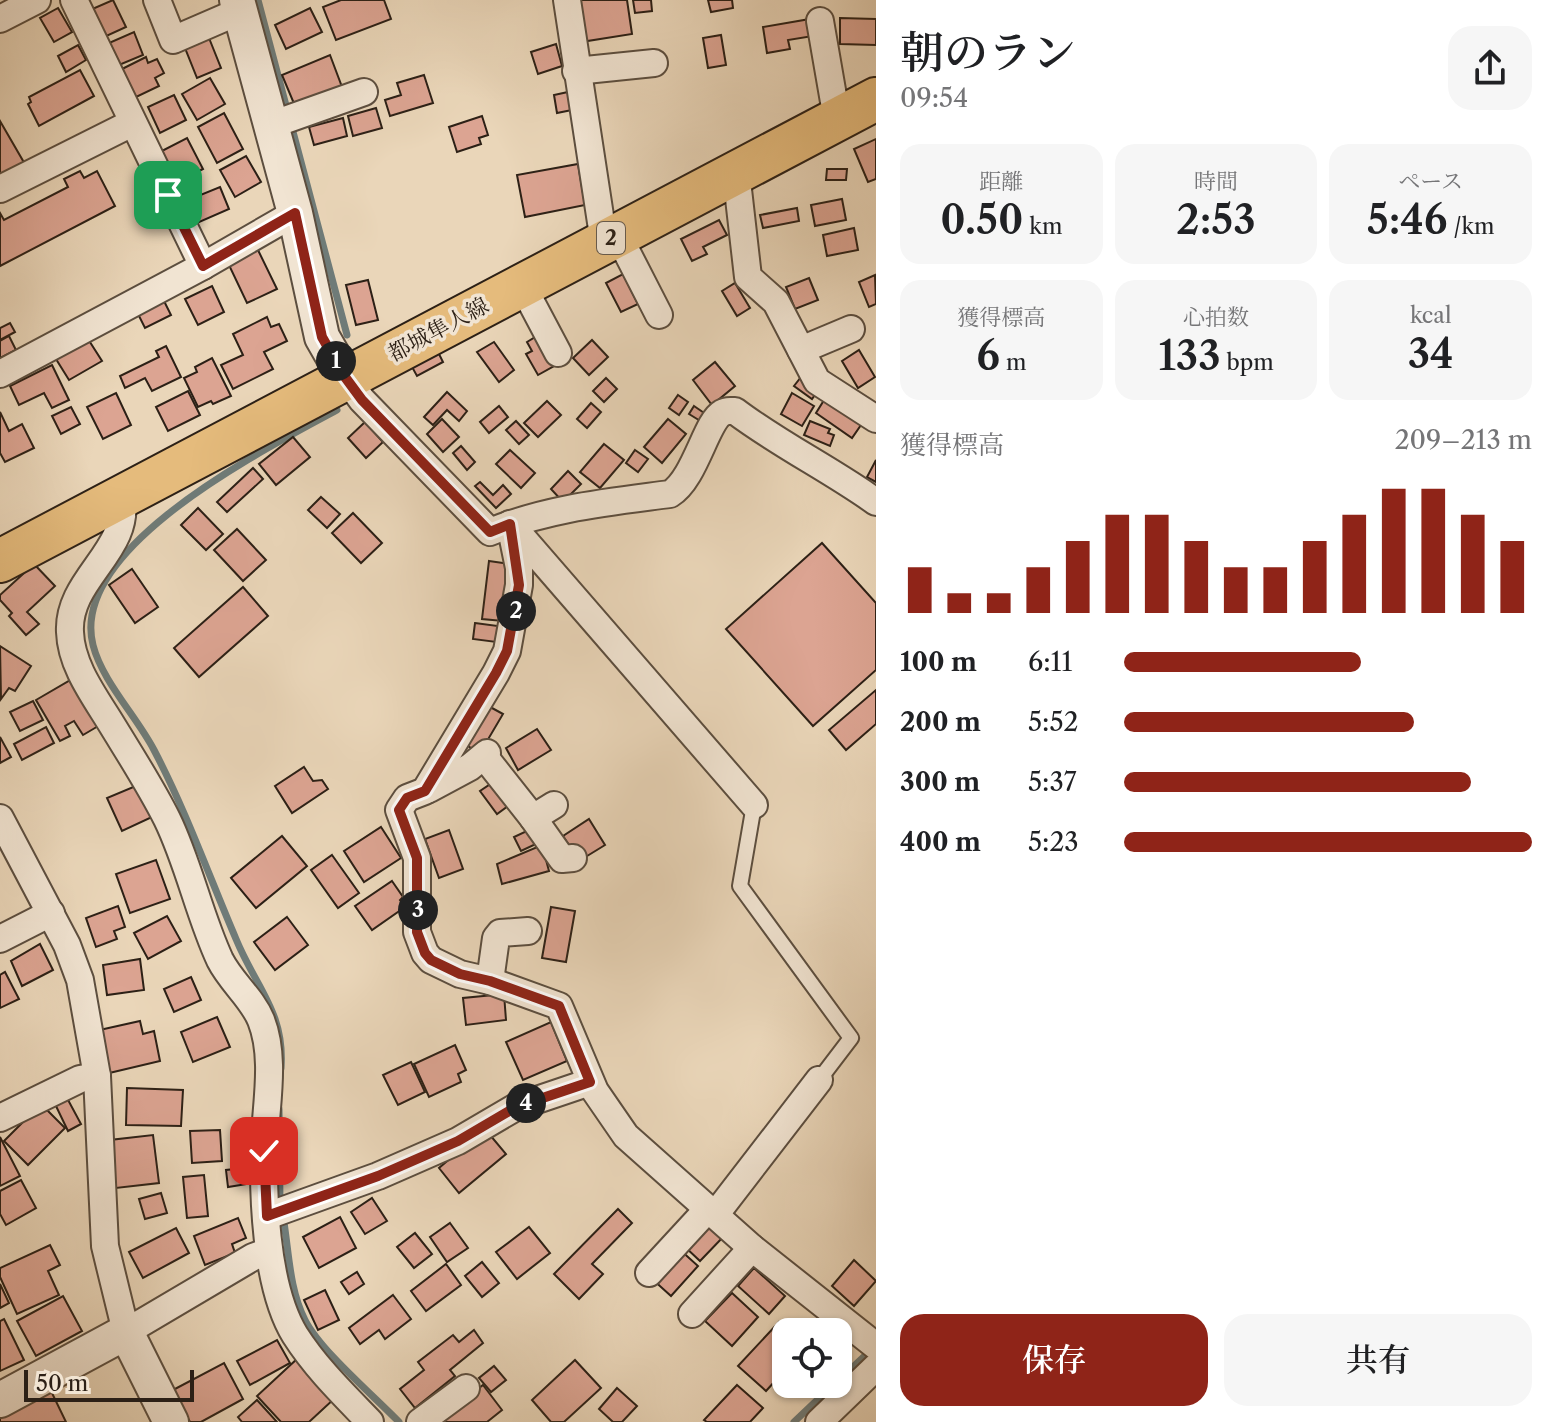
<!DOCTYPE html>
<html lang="ja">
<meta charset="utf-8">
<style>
body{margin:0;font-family:"Libre Caslon Text","Noto Serif JP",serif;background:#f6f6f6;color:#202124;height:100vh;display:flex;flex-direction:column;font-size:30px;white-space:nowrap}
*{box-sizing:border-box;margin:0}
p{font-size:26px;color:#757577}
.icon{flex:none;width:44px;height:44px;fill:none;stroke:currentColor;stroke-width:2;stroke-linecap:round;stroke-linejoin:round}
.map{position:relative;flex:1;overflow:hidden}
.details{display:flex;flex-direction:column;background:#fff;width:680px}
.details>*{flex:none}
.tools{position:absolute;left:772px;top:1318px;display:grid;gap:16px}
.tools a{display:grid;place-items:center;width:80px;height:80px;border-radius:16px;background:#fff;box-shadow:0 2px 6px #0004;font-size:40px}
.scale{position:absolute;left:24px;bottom:20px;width:170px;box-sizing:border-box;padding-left:8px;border:4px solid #2c2016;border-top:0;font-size:22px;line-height:28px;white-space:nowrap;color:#2c2016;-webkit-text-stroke:6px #f1e4d2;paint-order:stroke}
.pin{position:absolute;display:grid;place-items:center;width:68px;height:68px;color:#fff;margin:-34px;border-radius:16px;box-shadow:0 4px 12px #0006}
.km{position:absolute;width:40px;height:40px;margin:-20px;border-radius:50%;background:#222;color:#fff;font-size:22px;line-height:40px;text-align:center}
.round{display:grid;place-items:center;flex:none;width:84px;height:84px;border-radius:24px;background:#f6f6f6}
.head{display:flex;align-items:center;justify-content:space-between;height:136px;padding:0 24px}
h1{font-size:44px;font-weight:600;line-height:60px}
.stats{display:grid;grid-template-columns:repeat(3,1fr);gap:12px;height:136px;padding:8px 24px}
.stats div{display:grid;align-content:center;border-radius:20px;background:#f6f6f6;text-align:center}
.stats b{font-size:40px;font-weight:600}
.stats small{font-size:22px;font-weight:400}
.stats p{font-size:22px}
.chart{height:224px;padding:16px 24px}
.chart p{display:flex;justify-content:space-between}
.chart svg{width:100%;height:144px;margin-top:8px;stroke:#8f2418;stroke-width:6}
.action{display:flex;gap:16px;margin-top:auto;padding:16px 24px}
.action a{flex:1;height:92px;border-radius:24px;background:#8f2418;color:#fff;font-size:32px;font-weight:600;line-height:92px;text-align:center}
.action a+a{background:#f6f6f6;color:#202124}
ul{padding:0 24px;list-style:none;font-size:26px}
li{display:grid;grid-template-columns:128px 96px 1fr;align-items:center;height:60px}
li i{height:20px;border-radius:10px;background:#8f2418}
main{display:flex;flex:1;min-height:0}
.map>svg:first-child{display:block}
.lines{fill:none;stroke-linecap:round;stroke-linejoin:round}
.stream{stroke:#6f7b78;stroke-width:7}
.building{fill:#dca492;stroke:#2c2016;stroke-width:2}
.service-casing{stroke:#5c4e3f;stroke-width:18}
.minor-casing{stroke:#5c4e3f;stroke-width:30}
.tertiary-casing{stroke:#5c4e3f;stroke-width:38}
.primary-casing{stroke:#2c2016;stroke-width:46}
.service{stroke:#f1e4d2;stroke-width:14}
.minor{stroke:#f1e4d2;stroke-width:26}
.tertiary{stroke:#f1e4d2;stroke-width:34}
.primary{stroke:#e5bb7c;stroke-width:42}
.route-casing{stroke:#fff;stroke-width:16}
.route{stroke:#8f2418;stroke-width:10}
.labels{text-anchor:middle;stroke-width:7;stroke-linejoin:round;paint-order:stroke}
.shield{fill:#f1e4d2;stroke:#675b4e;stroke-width:2}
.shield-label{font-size:20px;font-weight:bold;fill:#2c2016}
.street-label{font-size:22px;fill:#2c2016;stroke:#f1e4d2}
</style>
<main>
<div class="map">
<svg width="876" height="1422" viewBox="0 0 876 1422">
<rect width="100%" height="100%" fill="#ead6b9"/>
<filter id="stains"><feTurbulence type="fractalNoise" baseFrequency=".0025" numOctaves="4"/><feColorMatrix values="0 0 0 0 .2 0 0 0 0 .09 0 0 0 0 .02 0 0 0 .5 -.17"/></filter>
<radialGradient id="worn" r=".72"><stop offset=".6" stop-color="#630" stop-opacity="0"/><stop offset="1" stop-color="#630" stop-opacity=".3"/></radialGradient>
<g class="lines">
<!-- stream -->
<g class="stream">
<polyline points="258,0 347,335"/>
<path d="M 281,1068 C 285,1012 256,988 236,939 C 209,876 186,811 154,750 C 137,717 102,681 93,645 C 68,547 268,448 337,410"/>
<polyline points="279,1109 280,1204"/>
<path d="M 283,1216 C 289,1251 289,1289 305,1320 C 320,1350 374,1396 399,1422"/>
<polyline points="838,1381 872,1349"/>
<polyline points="794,1422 834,1384"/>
</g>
</g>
<!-- building -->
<g class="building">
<polygon points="113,0 126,27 102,38 90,10"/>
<polygon points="341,0 384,0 391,19 336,40 323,7"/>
<polygon points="574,0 627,0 632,34 581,42"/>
<polygon points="633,0 651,0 652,11 635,13"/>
<polygon points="708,0 732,0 733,8 711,12"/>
<polygon points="58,8 72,32 54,42 40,18"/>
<polygon points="310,8 322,32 286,49 275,25"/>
<polygon points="840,18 876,19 876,45 840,44"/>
<polygon points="810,19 813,36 788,40 790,49 767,53 763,27"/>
<polygon points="134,32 143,55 119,65 109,43"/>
<polygon points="721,35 726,65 708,68 703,38"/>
<polygon points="209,38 221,68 197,78 185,48"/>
<polygon points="556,44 562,66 538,74 531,52"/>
<polygon points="78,45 86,60 66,72 58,56"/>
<polygon points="330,55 342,87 295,106 282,75"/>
<polygon points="146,57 148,63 157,59 164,73 155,78 159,86 132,99 118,71"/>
<polygon points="80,70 94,96 39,126 28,104 31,102 29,97"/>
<polygon points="424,75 433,103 390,116 385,100 401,95 397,83"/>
<polygon points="210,78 225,104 197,120 182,94"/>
<polygon points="568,92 572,110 557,113 554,95"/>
<polygon points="174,95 186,120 160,133 148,107"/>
<polygon points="376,108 382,128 353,136 348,116"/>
<polygon points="224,113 243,149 217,163 198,127"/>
<polygon points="482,116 488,135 479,138 481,144 457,152 449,127"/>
<polygon points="343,118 347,136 314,145 309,127"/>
<polygon points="0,121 26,166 0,181"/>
<polygon points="187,138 203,169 172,185 156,154"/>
<polygon points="876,139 876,179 868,182 854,149"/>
<polygon points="246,156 261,182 235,197 220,170"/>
<polygon points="578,164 585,205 525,217 517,175"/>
<polygon points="827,169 847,169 846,180 826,180"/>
<polygon points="80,171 84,178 97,171 115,206 0,266 0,213 4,220 68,187 64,179"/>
<polygon points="220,187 229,209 197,223 188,200"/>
<polygon points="842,199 846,220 815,226 811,205"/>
<polygon points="797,208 799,221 763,228 760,215"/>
<polygon points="719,220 727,235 703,247 707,254 692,261 681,239"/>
<polygon points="854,228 858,250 827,256 823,235"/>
<polygon points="257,248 277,289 247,303 228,263"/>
<polygon points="623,274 638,304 621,312 606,283"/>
<polygon points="875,275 876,304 869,307 859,282"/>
<polygon points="809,278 818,300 795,309 786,287"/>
<polygon points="368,280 378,320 356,325 346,285"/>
<polygon points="735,283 750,308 737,316 722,291"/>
<polygon points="212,286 224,312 198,325 185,299"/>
<polygon points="163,299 171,315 145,328 137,312"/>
<polygon points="267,317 271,327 279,324 287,341 264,352 273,369 233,389 221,365 243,355 233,334"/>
<polygon points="10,323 15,332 0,340 0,328"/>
<polygon points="9,336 16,350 0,358 0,341"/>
<polygon points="537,336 554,366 538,375 526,354 532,351 527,342"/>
<polygon points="88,339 102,361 69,380 56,359"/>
<polygon points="592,340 608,357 589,375 573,358"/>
<polygon points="433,342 443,362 417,376 406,356"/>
<polygon points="494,342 514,370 499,382 477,352"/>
<polygon points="166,346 181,377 152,391 145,378 125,388 120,376 159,357 156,351"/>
<polygon points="859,350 875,377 858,388 842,361"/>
<polygon points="212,358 231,396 213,404 211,401 198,407 184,378 197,372 195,367"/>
<polygon points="715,362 735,386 712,405 693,380"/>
<polygon points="52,365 69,400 52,408 44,393 19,405 10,386"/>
<polygon points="801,377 819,389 812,399 794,386"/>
<polygon points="606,378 617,389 604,402 593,391"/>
<polygon points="188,391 200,415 168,431 156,407"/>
<polygon points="447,392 467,411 459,421 447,410 433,425 424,417"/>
<polygon points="116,393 131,425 103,439 87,407"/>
<polygon points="792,393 814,406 802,426 781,414"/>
<polygon points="678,395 688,402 679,415 669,408"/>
<polygon points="826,397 863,422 852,438 816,413"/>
<polygon points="547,401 561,415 538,437 524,423"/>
<polygon points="591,403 601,412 587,428 577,419"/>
<polygon points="499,406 508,417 489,433 480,422"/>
<polygon points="694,406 707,415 702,422 689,414"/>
<polygon points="71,407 80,424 61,434 52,416"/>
<polygon points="0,412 9,431 22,424 34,448 5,462 0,453"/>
<polygon points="442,419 459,437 443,452 427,434"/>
<polygon points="668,419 686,434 662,463 644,447"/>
<polygon points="516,421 529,435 519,444 506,430"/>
<polygon points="810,421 830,429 828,433 834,435 830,446 804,435"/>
<polygon points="365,422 383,442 366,458 348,438"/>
<polygon points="293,437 310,457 276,485 259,464"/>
<polygon points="604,444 624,460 600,488 580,472"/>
<polygon points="461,446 475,462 467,470 453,453"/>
<polygon points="510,450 535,473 521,488 496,464"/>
<polygon points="635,450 648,459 638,472 626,463"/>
<polygon points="876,460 876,482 867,477"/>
<polygon points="253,468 263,479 227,512 217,502"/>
<polygon points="568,471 581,484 563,502 551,489"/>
<polygon points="480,482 493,495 503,485 511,494 496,508 475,486"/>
<polygon points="321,497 340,514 327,528 308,510"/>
<polygon points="198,508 223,534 206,550 181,525"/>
<polygon points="353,513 382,543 361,563 332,533"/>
<polygon points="237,529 266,560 243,581 214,550"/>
<polygon points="822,543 876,603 876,670 813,726 726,629"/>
<polygon points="489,561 510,564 503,621 482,619"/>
<polygon points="34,564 55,586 27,612 39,624 26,635 9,616 12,613 0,600 0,595"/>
<polygon points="132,569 158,607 135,623 109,585"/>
<polygon points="243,587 268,616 199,677 174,648"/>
<polygon points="475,623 498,626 496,642 473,639"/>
<polygon points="0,646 31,666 15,691 9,688 1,699"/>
<polygon points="74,678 100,725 83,735 74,721 65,726 70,736 60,741 36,700"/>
<polygon points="876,690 876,724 846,750 829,730"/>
<polygon points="33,701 43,720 20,731 10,712"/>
<polygon points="481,702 503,714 480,753 459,741"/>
<polygon points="46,727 54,743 22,760 14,744"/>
<polygon points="537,729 551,750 518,770 506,748"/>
<polygon points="0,737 11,757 0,763"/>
<polygon points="304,767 313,781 322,780 328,789 292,813 275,786"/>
<polygon points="492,783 508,806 497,814 480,791"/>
<polygon points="138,785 152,817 122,831 107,798"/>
<polygon points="589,819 605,845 579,861 563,836"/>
<polygon points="381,827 401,858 364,882 344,851"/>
<polygon points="531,829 538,843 521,851 514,837"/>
<polygon points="449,830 463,869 439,878 425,839"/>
<polygon points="282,836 307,866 256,908 231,878"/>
<polygon points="542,845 549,871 502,884 497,864"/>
<polygon points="332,855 359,893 338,908 311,870"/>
<polygon points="156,860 170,899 130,913 116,874"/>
<polygon points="392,881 403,897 400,900 405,907 372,930 355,906"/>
<polygon points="118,906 125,927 114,931 117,939 96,947 86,918"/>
<polygon points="551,907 575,911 566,962 542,958"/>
<polygon points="167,916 181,941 148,959 134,933"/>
<polygon points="287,917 308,945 275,970 254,942"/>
<polygon points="40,944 53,970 22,986 11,961"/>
<polygon points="140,959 144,990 107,995 103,965"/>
<polygon points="5,972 19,999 0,1008 0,975"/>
<polygon points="191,977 201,1000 174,1012 164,989"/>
<polygon points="504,994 506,1020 466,1025 463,998"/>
<polygon points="217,1017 230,1047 193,1062 181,1032"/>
<polygon points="140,1021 143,1034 154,1031 160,1061 105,1074 95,1031"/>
<polygon points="551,1022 567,1061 523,1080 506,1042"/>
<polygon points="455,1045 466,1070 458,1074 461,1082 429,1097 414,1064"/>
<polygon points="411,1062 425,1092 398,1105 383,1075"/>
<polygon points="127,1088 183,1090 181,1126 126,1125"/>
<polygon points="67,1098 81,1124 68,1131 55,1104"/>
<polygon points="41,1104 65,1128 28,1165 4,1141"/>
<polygon points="485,1129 506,1154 459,1193 439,1168"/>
<polygon points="220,1130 222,1161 192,1163 190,1131"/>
<polygon points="153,1135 159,1183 116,1188 110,1140"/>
<polygon points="0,1137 20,1176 0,1186"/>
<polygon points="245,1168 247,1184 228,1187 226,1170"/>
<polygon points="204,1175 208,1216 187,1218 183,1177"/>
<polygon points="21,1180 36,1208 6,1225 0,1214 0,1191"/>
<polygon points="161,1193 167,1213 145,1219 139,1199"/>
<polygon points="372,1198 387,1221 365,1234 351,1212"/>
<polygon points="618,1209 632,1223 592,1264 603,1274 579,1299 554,1274"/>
<polygon points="340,1217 356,1248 319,1268 303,1237"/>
<polygon points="238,1218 246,1238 232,1244 235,1253 205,1265 194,1236"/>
<polygon points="708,1219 725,1235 700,1261 684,1246"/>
<polygon points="450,1223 468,1248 447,1262 430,1237"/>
<polygon points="529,1227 550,1253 517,1279 496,1252"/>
<polygon points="176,1228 189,1253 143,1278 129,1252"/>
<polygon points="415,1233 432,1254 414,1268 397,1247"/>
<polygon points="50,1245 60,1265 48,1271 59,1295 17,1314 0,1277 0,1268"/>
<polygon points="678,1248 698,1266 671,1296 651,1278"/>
<polygon points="854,1260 876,1281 854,1306 832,1286"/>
<polygon points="482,1262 499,1283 482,1297 465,1276"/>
<polygon points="446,1264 461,1285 426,1311 411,1291"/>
<polygon points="754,1268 785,1296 769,1314 738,1286"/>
<polygon points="357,1272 364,1284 349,1294 341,1282"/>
<polygon points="0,1284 9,1303 0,1308"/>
<polygon points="325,1290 339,1320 318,1330 304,1300"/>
<polygon points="732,1293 758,1317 732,1346 705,1321"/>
<polygon points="393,1295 411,1319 385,1339 379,1330 360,1344 349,1328"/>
<polygon points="63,1296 82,1331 36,1356 17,1321"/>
<polygon points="4,1319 24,1360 0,1371 0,1321"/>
<polygon points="779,1322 789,1332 786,1332 786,1369 766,1391 738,1366"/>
<polygon points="474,1330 483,1343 450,1370 455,1376 415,1408 400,1389 424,1370 418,1362 453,1335 459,1342"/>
<polygon points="277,1340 290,1363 250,1385 237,1361"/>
<polygon points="298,1358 335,1398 309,1422 281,1422 257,1396"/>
<polygon points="575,1360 601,1388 564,1422 551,1422 532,1400"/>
<polygon points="224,1363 243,1399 201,1422 190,1422 173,1390"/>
<polygon points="494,1366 506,1380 491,1392 479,1378"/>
<polygon points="483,1385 502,1410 487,1422 436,1422"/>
<polygon points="737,1385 763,1408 750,1422 707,1422 704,1420"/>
<polygon points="617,1388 637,1406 622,1422 613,1422 599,1409"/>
<polygon points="51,1391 66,1422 0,1422 0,1416"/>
<polygon points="257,1400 277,1422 242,1422 238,1417"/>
</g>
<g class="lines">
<defs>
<polyline id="service" points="754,805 740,886 851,1038 819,1080"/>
<g id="minor">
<polyline points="74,0 203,266"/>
<polyline points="157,0 173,40 240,11"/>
<polyline points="567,0 604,242"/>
<polyline points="0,19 37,0"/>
<polyline points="820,21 837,119"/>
<polyline points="576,71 654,63"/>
<polyline points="271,125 364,92"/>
<polyline points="736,172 748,277 776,302 817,381 876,419"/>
<polyline points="0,189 132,123"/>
<polyline points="618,235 659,315"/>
<polyline points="522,285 558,353"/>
<polyline points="801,350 851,329"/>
<polyline points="0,374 203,266 295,213"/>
<path d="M 345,377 L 362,400 L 490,532 C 547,508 610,502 670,494 C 695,479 706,422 722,413 C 727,410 729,411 735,411 C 780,445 830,469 876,502"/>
<path d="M 121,496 C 133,550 67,578 70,632 C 71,666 95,697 112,725 C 131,756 151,787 167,819 C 189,864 199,915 220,960 C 231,982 252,998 261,1020 C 275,1055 267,1099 265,1134 C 262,1191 265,1286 295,1335 C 316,1368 344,1395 370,1422"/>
<polyline points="510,524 519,568 519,585 507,651 496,673 425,791 407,798 399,810 417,858 417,932 425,953 431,960 460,974 490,981 559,1006 595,1091 626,1136 752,1248 876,1346"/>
<polyline points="513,527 754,805"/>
<polyline points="484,756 533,818 554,805"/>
<polyline points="429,789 470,767 487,753"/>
<polyline points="0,818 67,945 80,980 97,1076 105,1246 126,1332 253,1257 269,1251"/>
<polyline points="533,818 562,859 573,858"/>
<polyline points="0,939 51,913"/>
<polyline points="490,981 496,938 500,933 528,931"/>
<polyline points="0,1118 80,1079 97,1076"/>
<polyline points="715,1215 819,1080"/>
<polyline points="267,1216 378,1176 458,1141 516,1107 590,1082"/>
<polyline points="649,1273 708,1209"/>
<polyline points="692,1314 752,1248"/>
<polyline points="420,1422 466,1388"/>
<polyline points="819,1422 876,1367"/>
</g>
<g id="tertiary">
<polyline points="237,0 295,213 322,337 345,377"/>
<polyline points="0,1400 126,1332 171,1422"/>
</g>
<polyline id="primary" points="0,561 876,99"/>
</defs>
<!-- service casing -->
<use href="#service" class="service-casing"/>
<!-- minor casing -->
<use href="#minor" class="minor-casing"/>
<!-- tertiary casing -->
<use href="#tertiary" class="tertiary-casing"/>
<!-- primary casing -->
<use href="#primary" class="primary-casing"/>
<!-- service -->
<use href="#service" class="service"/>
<!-- minor -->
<use href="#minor" class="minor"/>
<!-- tertiary -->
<use href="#tertiary" class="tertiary"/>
<!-- primary -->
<use href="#primary" class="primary"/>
</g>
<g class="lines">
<defs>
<polyline id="route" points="168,195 203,266 295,213 322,337 345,377 362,400 490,532 510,524 519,585 507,651 496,673 425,791 407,798 399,810 417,858 417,932 425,953 431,960 460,974 490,981 559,1006 590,1082 516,1107 458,1141 378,1176 267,1216 264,1151"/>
</defs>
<!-- route casing -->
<use href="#route" class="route-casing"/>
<!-- route -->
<use href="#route" class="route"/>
</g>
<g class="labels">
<!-- shield labels -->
<rect class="shield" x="597" y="222" width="28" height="32" rx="6"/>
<g class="shield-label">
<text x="611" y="245">2</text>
</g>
<!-- street labels -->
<g class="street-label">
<text transform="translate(438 329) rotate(-28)" y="8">都城隼人線</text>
</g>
</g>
<rect width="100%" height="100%" filter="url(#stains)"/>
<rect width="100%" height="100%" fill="url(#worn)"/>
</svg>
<div class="tools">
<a><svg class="icon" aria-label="locate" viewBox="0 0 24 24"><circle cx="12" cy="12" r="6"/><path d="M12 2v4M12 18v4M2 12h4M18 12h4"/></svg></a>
</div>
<div class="scale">50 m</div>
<div class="pin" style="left:168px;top:195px;background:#1e9e55"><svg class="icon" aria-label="arrive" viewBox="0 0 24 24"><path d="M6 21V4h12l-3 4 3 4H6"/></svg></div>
<div class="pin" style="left:264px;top:1151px;background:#d93025"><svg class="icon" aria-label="check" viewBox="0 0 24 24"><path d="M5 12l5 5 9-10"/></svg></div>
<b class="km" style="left:336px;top:361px">1</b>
<b class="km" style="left:516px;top:611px">2</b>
<b class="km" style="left:418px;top:910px">3</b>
<b class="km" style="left:526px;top:1103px">4</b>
</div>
<section class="details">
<div class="head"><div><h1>朝のラン</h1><p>09:54</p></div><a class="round"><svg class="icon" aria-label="share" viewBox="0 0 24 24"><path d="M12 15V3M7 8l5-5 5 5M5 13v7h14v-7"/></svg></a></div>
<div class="stats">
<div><p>距離</p><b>0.50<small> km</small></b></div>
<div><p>時間</p><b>2:53</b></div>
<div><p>ペース</p><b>5:46<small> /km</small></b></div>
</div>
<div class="stats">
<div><p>獲得標高</p><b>6<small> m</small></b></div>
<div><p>心拍数</p><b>133<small> bpm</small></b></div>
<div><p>kcal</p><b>34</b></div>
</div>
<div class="chart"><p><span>獲得標高</span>209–213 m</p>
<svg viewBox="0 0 160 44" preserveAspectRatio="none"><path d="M5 44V30M15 44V38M25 44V38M35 44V30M45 44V22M55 44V14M65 44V14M75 44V22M85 44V30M95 44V30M105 44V22M115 44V14M125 44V6M135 44V6M145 44V14M155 44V22"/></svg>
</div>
<ul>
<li><b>100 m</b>6:11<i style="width:58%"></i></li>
<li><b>200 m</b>5:52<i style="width:71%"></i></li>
<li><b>300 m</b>5:37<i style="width:85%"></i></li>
<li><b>400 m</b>5:23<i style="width:100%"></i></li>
</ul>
<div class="action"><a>保存</a><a>共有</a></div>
</section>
</main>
